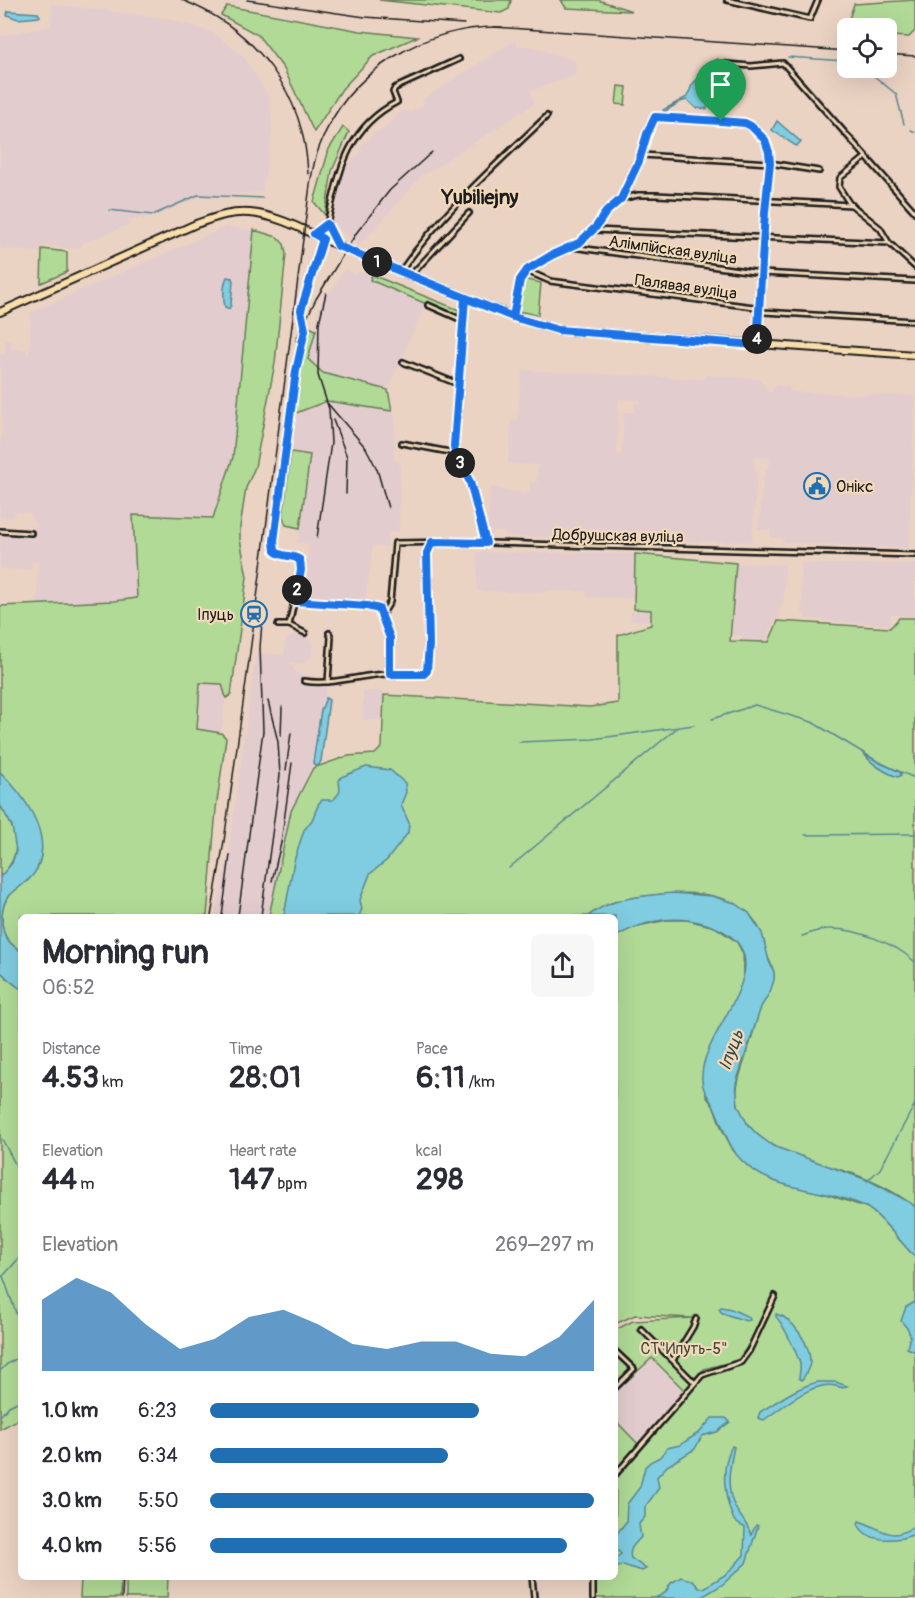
<!DOCTYPE html>
<meta charset="utf-8">
<style>
body{margin:0;font-family:Pangolin,sans-serif;background:#f7f7f7;color:#2b2b33;height:100vh;display:flex;flex-direction:column;font-size:22px;white-space:nowrap}
*{box-sizing:border-box;margin:0}
p{font-size:20px;color:#7c7c81}
.icon{flex:none;width:33px;height:33px;fill:none;stroke:currentColor;stroke-width:2;stroke-linecap:round;stroke-linejoin:round}
.map{position:relative;flex:1;overflow:hidden}
.sheet{position:absolute;left:18px;top:914px;width:600px;height:666px;display:flex;flex-direction:column;background:#fff;border-radius:9px;box-shadow:0 6px 24px #0002}
.sheet>*{flex:none}
.fabs{position:absolute;left:837px;top:18px;display:grid;gap:12px}
.fabs a{display:grid;place-items:center;width:60px;height:60px;border-radius:9px;background:#fff;box-shadow:0 6px 24px #0002;font-size:30px}
.pin{position:absolute;display:grid;place-items:center;width:51px;height:51px;color:#fff;margin:-62px -26px;border-radius:50% 50% 50% 0;rotate:-45deg;box-shadow:0 0 6px #0007}
.pin .icon{rotate:45deg}
.km{position:absolute;width:30px;height:30px;margin:-15px;border-radius:50%;background:#222;color:#fff;font-size:16px;line-height:30px;text-align:center}
.round{display:grid;place-items:center;flex:none;width:63px;height:63px;border-radius:9px;background:#f7f7f7}
.overview{display:flex;align-items:center;justify-content:space-between;height:102px;padding:0 24px}
h1{font-size:33px;font-weight:700;line-height:45px}
.metrics{display:grid;grid-template-columns:repeat(3,1fr);gap:9px;height:102px;padding:6px 24px}
.metrics div{display:grid;align-content:center}
.metrics b{font-size:30px;font-weight:700}
.metrics small{font-size:16px;font-weight:400}
.metrics p{font-size:16px}
.chart{height:168px;padding:12px 24px}
.chart p{display:flex;justify-content:space-between}
.chart svg{width:100%;height:108px;margin-top:6px;fill:#1f6fb2;opacity:.7}
ul{padding:0 24px;list-style:none;font-size:20px}
li{display:grid;grid-template-columns:96px 72px 1fr;align-items:center;height:45px}
li i{height:15px;border-radius:8px;background:#1f6fb2}
.map>svg:first-child{display:block}
.built{fill:#e3ccce;fill-rule:evenodd}
.green{fill:#b1da96;stroke:#667b59;stroke-width:1.5}
.water{fill:#80cce0;stroke:#588692;stroke-width:1.5}
.lines{fill:none;stroke-linecap:round;stroke-linejoin:round}
.stream{stroke:#588692;stroke-width:1.5}
.street-casing{stroke:#1c1c1c;stroke-width:8}
.primary-casing{stroke:#1c1c1c;stroke-width:10}
.street{stroke:#f1d9b9;stroke-width:3}
.primary{stroke:#f9deab;stroke-width:6}
.rail{stroke:#1c1c1c;stroke-width:1.5}
.route-casing{stroke:#fff;stroke-width:12}
.route{stroke:#1a73e8;stroke-width:8}
.labels{text-anchor:middle;stroke-width:4.5;stroke-linejoin:round;paint-order:stroke}
.street-label{font-size:16px;fill:#1c1c1c;stroke:#f1d9b9}
.poi-label{font-size:16px;fill:#1c1c1c;stroke:#f1d9b9;text-anchor:start}
.park-label{font-size:16px;fill:#414c3a;stroke:#f1d9b9}
.water-label{font-size:18px;font-style:italic;fill:#35484d;stroke:#f1d9b9}
.quarter-label{font-size:20px;font-weight:bold;fill:#1c1c1c;stroke:#f1d9b9}
</style>
<div class="map">
<svg width="915" height="1598" viewBox="0 0 915 1598">
<rect width="100%" height="100%" fill="#ebd3c3"/>
<filter id="ink" filterUnits="userSpaceOnUse"><feTurbulence type="fractalNoise" baseFrequency=".0167" numOctaves="2"/><feDisplacementMap in="SourceGraphic" scale="12" xChannelSelector="R" yChannelSelector="G"/><feConvolveMatrix kernelMatrix="1 2 1 2 8 2 1 2 1" color-interpolation-filters="sRGB"/></filter>
<g filter="url(#ink)">
<!-- built -->
<g class="built">
<polygon points="52,4 165,18 214,33 243,56 269,97 273,130 262,192 195,197 196,199 143,220 141,217 130,222 131,224 83,243 83,245 77,249 42,246 39,252 0,249 0,36 51,26"/>
<polygon points="515,40 518,46 529,46 575,60 576,75 531,91 534,104 422,176 359,246 333,223 344,169 362,151 359,147 378,130 381,132 401,111 408,111 410,112 416,108 417,109 424,104 422,100"/>
<polygon points="225,227 254,230 233,457 213,518 138,598 114,601 37,604 38,562 32,561 32,570 0,569 0,534 31,537 31,529 37,526 36,523 32,521 31,513 16,512 12,518 0,517 0,444 2,432 0,354 5,354 6,340 12,341 11,348 27,349 27,353 29,354 31,320 29,313"/>
<polygon points="344,269 356,275 359,272 363,273 365,269 428,298 388,390 322,373 307,359 316,330 316,321 324,291 331,292"/>
<path d="M 522,370 L 704,379 L 706,375 L 759,379 L 768,392 L 772,392 L 776,385 L 789,387 L 791,392 L 915,396 L 909,549 L 784,542 L 781,538 L 770,538 L 770,530 L 758,530 L 763,477 L 772,459 L 756,457 L 753,459 L 757,475 L 752,542 L 660,541 L 650,532 L 620,531 L 617,539 L 601,539 L 598,535 L 597,539 L 506,536 L 503,532 L 493,532 L 491,537 L 488,536 L 490,487 L 525,494 L 525,492 L 530,492 L 530,482 L 537,482 L 538,465 L 508,464 L 511,420 L 517,420 ZM 619,399 L 640,400 L 640,403 L 635,403 L 634,412 L 624,412 L 622,454 L 617,455 Z"/>
<polygon points="327,401 392,411 395,416 394,458 400,463 399,532 388,532 388,547 373,546 365,604 305,598 309,544 298,543 310,455 291,452 296,413"/>
<polygon points="477,552 635,554 634,598 587,597 586,591 548,591 544,593 477,591"/>
<polygon points="736,563 785,564 784,599 778,612 782,613 779,619 775,620 766,641 741,640 742,636 732,636"/>
<polygon points="801,564 915,564 915,616 891,615 890,625 805,619 805,614 802,613"/>
<polygon points="631,611 650,611 650,621 630,620"/>
<polygon points="298,634 303,635 311,641 313,646 312,656 305,663 300,664 289,662 297,674 327,679 326,696 330,697 321,765 313,768 281,862 269,916 215,916 228,856 256,652 284,655 285,642 288,638"/>
<polygon points="200,682 222,684 226,698 221,733 197,730"/>
<rect x="363" y="691" width="20" height="29"/>
<polygon points="652,1358 685,1391 639,1445 615,1420 615,1392"/>
</g>
<!-- green -->
<g class="green">
<polygon points="379,0 511,0 509,9 501,13"/>
<polygon points="561,0 598,0 632,11 566,8"/>
<polygon points="915,0 915,31 909,37 887,36 886,28 848,28 847,31 845,31 854,4"/>
<polygon points="227,6 360,31 417,37 373,56 342,89 314,132 284,69 258,35 221,15"/>
<polygon points="618,86 627,87 625,105 616,104"/>
<polygon points="343,127 349,132 332,171 325,215 314,202 329,149"/>
<path d="M 254,230 L 277,237 L 284,244 L 286,254 L 275,363 L 255,467 L 246,488 L 240,527 L 240,539 L 247,577 L 231,695 L 226,698 L 222,684 L 200,683 L 197,729 L 221,733 L 226,738 L 216,809 L 207,916 L 21,916 L 21,951 C 16,948 11,944 7,939 C 0,928 0,906 9,896 C 18,887 30,881 36,870 C 54,837 23,795 0,772 L 0,606 L 114,601 L 137,598 L 133,515 L 213,518 L 233,457 Z"/>
<polygon points="42,249 67,252 67,272 41,283"/>
<polygon points="372,275 459,310 457,317 370,280"/>
<polygon points="523,279 541,283 538,315 518,311"/>
<path d="M 309,327 L 316,330 L 308,359 L 323,373 L 388,390 L 392,411 L 327,401 L 296,413 C 289,396 304,346 309,327 Z"/>
<polygon points="291,452 310,455 300,528 286,525 283,517"/>
<path d="M 635,554 L 736,563 L 730,641 L 769,642 L 778,621 L 890,628 L 899,618 L 915,618 L 915,1207 C 896,1192 873,1181 851,1173 C 816,1161 769,1155 746,1122 C 728,1095 740,1077 748,1049 C 753,1035 756,1020 761,1006 C 764,996 773,989 774,977 C 775,969 768,960 766,952 C 764,944 763,936 760,930 C 742,891 692,891 655,895 C 627,898 611,899 588,916 L 269,916 L 291,811 L 313,768 L 348,756 L 375,754 L 382,747 L 384,695 L 590,707 L 618,703 L 618,635 L 651,625 L 651,610 L 634,609 Z"/>
<path d="M 0,805 C 17,831 25,853 0,877 Z"/>
<polygon points="667,920 687,920 715,927 737,942 743,954 744,972 741,987 704,1063 706,1096 714,1107 722,1129 733,1150 750,1168 772,1180 826,1194 868,1208 878,1216 915,1257 915,1598 596,1598 595,1577 615,1576 616,1476 704,1376 740,1366 752,1348 749,1344 738,1360 704,1369 685,1391 652,1358 615,1392 615,1330 633,1321 692,1318 635,1315 615,1324 615,937 633,927"/>
<polygon points="0,971 9,980 21,989 21,1418 0,1429"/>
<polygon points="615,1420 639,1445 615,1472"/>
<polygon points="81,1577 121,1577 120,1598 80,1598"/>
<polygon points="126,1577 168,1577 167,1598 126,1598"/>
</g>
<!-- water -->
<g class="water">
<polygon points="8,11 38,13 40,16 39,17 18,19 7,15"/>
<polygon points="718,59 710,105 706,109 696,108 687,100 680,102 664,112 663,110 687,97 692,85 712,62"/>
<polygon points="777,121 801,142 796,146 772,130"/>
<path d="M 227,277 L 232,278 L 233,281 L 231,305 L 229,309 L 225,307 C 223,299 223,285 227,277 Z"/>
<polygon points="326,698 329,700 321,761 319,765 316,766 313,763 321,710"/>
<path d="M 865,755 L 900,772 L 901,775 L 898,777 C 888,774 871,764 865,755 Z"/>
<path d="M 366,767 L 390,770 L 405,783 L 406,792 L 401,805 L 409,823 L 408,833 L 387,860 L 370,874 L 360,900 L 362,909 L 359,916 L 284,916 L 294,861 L 304,830 L 312,820 L 319,803 L 322,800 L 333,800 C 342,791 340,792 339,781 L 341,777 Z"/>
<path d="M 0,772 C 23,794 52,832 38,866 C 33,880 19,886 9,895 C 0,906 0,928 7,939 C 11,944 16,948 21,951 L 21,989 L 9,980 L 0,971 L 0,877 L 12,863 L 16,851 L 12,826 L 0,805 Z"/>
<path d="M 673,893 L 712,896 L 735,903 L 749,913 L 762,933 L 769,961 L 774,972 L 774,980 L 770,992 L 761,1007 L 736,1083 L 738,1105 L 748,1125 L 758,1135 L 773,1146 L 870,1181 L 911,1203 L 915,1207 L 915,1257 C 902,1244 879,1213 864,1206 C 822,1186 767,1194 736,1154 C 726,1140 722,1124 715,1109 C 709,1097 701,1090 702,1076 C 702,1027 796,953 706,924 C 675,914 643,921 615,937 L 615,916 L 588,916 C 613,897 642,896 673,893 Z"/>
<polygon points="915,1302 915,1351 914,1351 907,1348 910,1336 908,1329 901,1321 906,1307"/>
<polygon points="721,1307 731,1309 749,1317 750,1320 746,1321 722,1313 719,1309"/>
<path d="M 776,1314 C 793,1318 811,1345 810,1363 C 809,1369 805,1375 802,1380 L 799,1378 C 799,1374 801,1369 800,1364 C 798,1355 782,1322 776,1317 Z"/>
<path d="M 818,1382 L 836,1382 L 847,1386 L 843,1388 C 817,1376 784,1406 764,1420 L 758,1418 L 760,1412 C 778,1401 797,1387 818,1382 Z"/>
<path d="M 712,1418 L 726,1418 L 730,1422 L 717,1432 L 702,1436 L 695,1449 L 667,1466 L 657,1477 L 659,1488 L 645,1507 L 645,1517 L 639,1524 L 641,1537 C 635,1544 628,1549 631,1558 L 646,1569 L 642,1571 L 623,1565 L 615,1568 L 615,1559 L 621,1554 L 615,1548 L 615,1536 L 626,1522 L 627,1504 L 640,1487 L 645,1467 L 650,1462 L 660,1457 L 667,1448 L 680,1445 L 700,1432 Z"/>
<path d="M 732,1446 L 734,1447 C 730,1465 725,1488 735,1507 C 740,1517 748,1524 751,1535 L 756,1525 L 758,1526 L 746,1563 L 722,1585 L 700,1598 L 655,1598 L 665,1593 L 671,1583 L 681,1577 L 693,1581 L 699,1588 L 704,1588 L 728,1573 L 744,1555 L 745,1528 C 742,1525 736,1524 734,1520 C 724,1498 720,1468 732,1446 Z"/>
<path d="M 859,1521 C 883,1528 891,1544 915,1525 L 915,1534 C 898,1541 867,1544 858,1524 Z"/>
</g>
<g class="lines">
<!-- stream -->
<g class="stream">
<polyline points="788,57 845,61 848,64"/>
<polyline points="851,68 853,71 868,71 896,94 904,124"/>
<polyline points="911,130 915,132"/>
<polyline points="109,210 153,215 198,195 263,198"/>
<polyline points="712,719 755,705 812,722 882,764 915,778"/>
<polyline points="519,742 593,739 694,725"/>
<polyline points="805,835 915,834"/>
<polyline points="509,868 677,728"/>
<path d="M 802,936 C 811,933 821,929 829,929 C 855,928 897,944 915,962"/>
<polyline points="2,1139 21,1175"/>
<polyline points="867,1181 880,1169 915,1104"/>
<polyline points="4,1275 21,1256"/>
<polyline points="0,1277 3,1276 21,1327"/>
<polyline points="0,1371 7,1364 21,1356"/>
<polyline points="0,1416 9,1406 21,1400"/>
</g>
<defs>
<g id="street">
<polyline points="727,0 810,19 818,0"/>
<polyline points="726,64 751,66 783,63 915,212"/>
<polyline points="642,155 770,163 819,171"/>
<polyline points="866,157 840,178 839,187 849,203 880,228 889,243 915,267"/>
<polyline points="621,199 638,195 656,195 852,205"/>
<polyline points="327,224 337,244"/>
<polyline points="594,230 889,243"/>
<path d="M 314,234 L 327,224 C 339,173 346,128 397,102 L 393,92 L 395,88 L 459,59"/>
<polyline points="572,247 761,273 915,281"/>
<path d="M 401,271 C 441,213 496,165 547,116"/>
<polyline points="527,271 550,281 754,307 764,312 915,321"/>
<polyline points="412,274 469,213"/>
<polyline points="465,298 454,446 455,453 470,482 486,543"/>
<polyline points="428,305 462,320"/>
<path d="M 514,315 L 520,280 L 527,270 L 552,255 L 579,243 L 596,227 L 606,212 L 621,199 L 640,161 L 647,134 L 655,117 L 734,121 C 758,126 768,139 770,163 L 764,226 L 757,344"/>
<polyline points="403,362 458,384"/>
<polyline points="402,443 455,453"/>
<polyline points="0,531 31,533"/>
<polyline points="296,601 367,606 379,609 390,638 390,674 424,674 428,665 427,553 432,542"/>
<polyline points="382,615 390,602 395,543 455,542 915,555"/>
<polyline points="278,625 289,625"/>
<polyline points="305,633 289,625 301,570 300,560 298,558 277,553 274,541 296,371 305,330 301,310 323,240"/>
<path d="M 304,681 C 333,686 361,674 390,674"/>
<polyline points="328,682 331,637 329,633"/>
<polyline points="641,1329 695,1383"/>
<polyline points="615,1351 634,1369 615,1388"/>
<polyline points="673,1360 693,1327 696,1319"/>
<polyline points="615,1475 702,1375 741,1362 749,1351 775,1296"/>
<polyline points="532,1576 534,1598"/>
<polyline points="593,1576 593,1598"/>
</g>
<path id="primary" d="M 0,312 L 196,224 C 214,218 230,211 250,213 C 282,216 310,234 339,246 C 372,260 405,273 437,286 C 477,302 516,319 557,330 L 915,355"/>
</defs>
<!-- street casing -->
<use href="#street" class="street-casing"/>
<!-- primary casing -->
<use href="#primary" class="primary-casing"/>
<!-- street -->
<use href="#street" class="street"/>
<!-- primary -->
<use href="#primary" class="primary"/>
<!-- rail -->
<g class="rail">
<path d="M 182,0 C 256,29 305,94 308,174"/>
<polyline points="247,0 365,17 464,24"/>
<polyline points="494,27 848,51"/>
<polyline points="886,54 915,56"/>
<polyline points="296,340 316,299 357,232 390,190 432,152"/>
<polyline points="328,404 366,448 377,469 388,508"/>
<polyline points="333,420 347,457 346,494"/>
<polyline points="317,538 331,443 329,409 318,375 319,323 326,293"/>
<polyline points="281,736 282,707"/>
<polyline points="286,770 291,733"/>
<polyline points="272,881 281,843 292,763"/>
<path d="M 211,916 L 224,841 L 249,660 L 310,185 C 312,172 315,157 320,145 C 348,71 425,25 502,27"/>
<polyline points="222,916 230,855"/>
<polyline points="238,916 263,731 260,648 262,622"/>
<polyline points="261,916 280,775 278,742 268,701"/>
<polyline points="122,1598 123,1576"/>
</g>
</g>
</g>
<g class="lines" filter="url(#ink)">
<defs>
<path id="route" d="M 721,121 L 655,117 L 647,134 L 639,161 L 621,199 L 606,212 L 596,227 L 579,243 L 552,255 L 527,270 L 520,280 L 513,317 L 338,246 L 327,224 L 314,234 L 323,239 L 301,310 L 305,330 L 296,371 L 274,541 L 275,551 C 282,558 293,554 300,560 L 301,570 L 295,601 L 367,606 L 379,609 L 390,638 L 390,674 L 424,674 L 427,671 L 429,645 L 427,553 L 432,542 L 486,543 L 470,482 L 455,453 L 454,446 L 465,298 L 513,317 L 558,330 L 757,345 L 765,212 L 770,163 L 769,152 L 765,140 L 751,126 L 745,123 L 721,121"/>
</defs>
<!-- route casing -->
<use href="#route" class="route-casing"/>
<!-- route -->
<use href="#route" class="route"/>
</g>
<!-- icons -->
<defs>
<symbol id="civic-ring" viewBox="-11 -11 22 22"><circle r="9.5" fill="#f1d9b9" stroke="#1f6fb2" stroke-width="1.5"/><path d="M-.6-6.5H3V-4.5H.6V-3L4-1V1h2V6H-6V1h2V-1L-.6-3ZM-1.2 2.5V6h2.4V2.5Z" fill="#1f6fb2"/></symbol>
<symbol id="station-ring" viewBox="-11 -11 22 22"><circle r="9.5" fill="#f1d9b9" stroke="#1f6fb2" stroke-width="1.5"/><path d="M-3-6H3Q5-6 5-4V2Q5 4 3 4L4.5 6H3L1.5 4h-3L-3 6H-4.5L-3 4Q-5 4-5 2V-4Q-5-6-3-6ZM-3.5-4v3h7v-3ZM-3.5 1v1.5H-2V1ZM2 1v1.5H3.5V1Z" fill="#1f6fb2"/></symbol>
</defs>
<g fill-rule="evenodd">
<use href="#civic-ring" x="802" y="471" width="30" height="30"/>
<use href="#station-ring" x="239" y="599" width="30" height="30"/>
</g>
<g class="labels">
<!-- street labels -->
<g class="street-label">
<text transform="translate(673 249) rotate(8)" y="6">Алімпійская вуліца</text>
<text transform="translate(686 286) rotate(8)" y="6">Палявая вуліца</text>
<text transform="translate(618 535) rotate(1)" y="6">Добрушская вуліца</text>
</g>
<!-- poi labels -->
<g class="poi-label">
<text x="836" y="492">Онікс</text>
<text x="234" y="620" text-anchor="end">Іпуць</text>
</g>
<!-- park labels -->
<g class="park-label">
<text x="684" y="1354">СТ"Ипуть-5"</text>
</g>
<!-- water labels -->
<g class="water-label">
<text transform="translate(731 1050) rotate(-70)" y="6">Іпуць</text>
</g>
<!-- quarter labels -->
<g class="quarter-label">
<text x="480" y="204">Yubiliejny</text>
</g>
</g>
</svg>
<div class="fabs">
<a><svg class="icon" aria-label="locate" viewBox="0 0 24 24"><circle cx="12" cy="12" r="6"/><path d="M12 2v4M12 18v4M2 12h4M18 12h4"/></svg></a>
</div>
<div class="pin" style="left:721px;top:121px;background:#1e9e55"><svg class="icon" aria-label="arrive" viewBox="0 0 24 24"><path d="M6 21V4h12l-3 4 3 4H6"/></svg></div>
<b class="km" style="left:377px;top:262px">1</b>
<b class="km" style="left:297px;top:590px">2</b>
<b class="km" style="left:460px;top:463px">3</b>
<b class="km" style="left:757px;top:339px">4</b>
<section class="sheet">
<div class="overview"><div><h1>Morning run</h1><p>06:52</p></div><a class="round"><svg class="icon" aria-label="share" viewBox="0 0 24 24"><path d="M12 15V3M7 8l5-5 5 5M5 13v7h14v-7"/></svg></a></div>
<div class="metrics">
<div><p>Distance</p><b>4.53<small> km</small></b></div>
<div><p>Time</p><b>28:01</b></div>
<div><p>Pace</p><b>6:11<small> /km</small></b></div>
</div>
<div class="metrics">
<div><p>Elevation</p><b>44<small> m</small></b></div>
<div><p>Heart rate</p><b>147<small> bpm</small></b></div>
<div><p>kcal</p><b>298</b></div>
</div>
<div class="chart"><p><span>Elevation</span>269–297 m</p>
<svg viewBox="0 0 160 44" preserveAspectRatio="none"><path d="M0 44V15L10 6L20 12L30 25L40 35L50 31L60 22L70 19L80 25L90 33L100 35L110 32L120 32L130 37L140 38L150 30L160 15V44z"/></svg>
</div>
<ul>
<li><b>1.0 km</b>6:23<i style="width:70%"></i></li>
<li><b>2.0 km</b>6:34<i style="width:62%"></i></li>
<li><b>3.0 km</b>5:50<i style="width:100%"></i></li>
<li><b>4.0 km</b>5:56<i style="width:93%"></i></li>
</ul>
</section>
</div>
